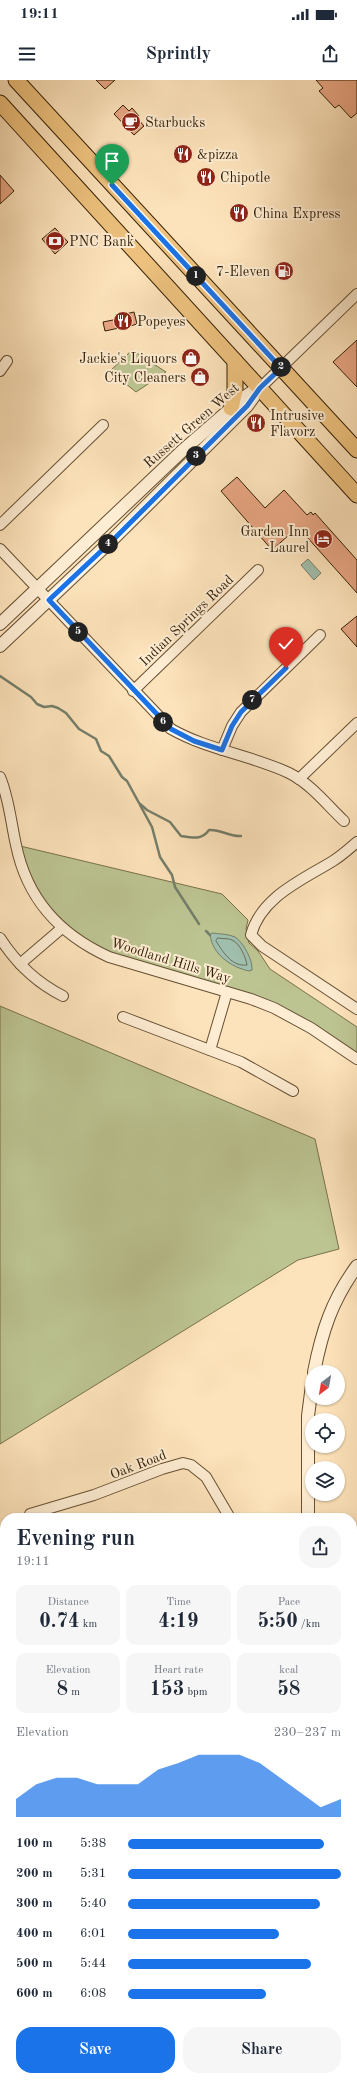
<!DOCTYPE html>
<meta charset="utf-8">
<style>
body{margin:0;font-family:"Old Standard TT",serif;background:#f6f6f7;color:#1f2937;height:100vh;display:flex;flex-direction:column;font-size:15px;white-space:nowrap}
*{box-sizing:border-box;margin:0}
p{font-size:13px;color:#747a83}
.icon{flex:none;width:22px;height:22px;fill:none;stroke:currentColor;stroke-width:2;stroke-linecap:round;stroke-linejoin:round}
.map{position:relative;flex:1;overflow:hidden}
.details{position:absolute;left:0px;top:1433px;width:357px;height:568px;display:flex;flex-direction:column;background:#fff;border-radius:16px 16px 0 0;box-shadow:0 1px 3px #0004}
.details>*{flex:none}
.needle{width:26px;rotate:211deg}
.fabs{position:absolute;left:305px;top:1285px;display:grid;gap:8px}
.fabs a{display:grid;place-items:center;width:40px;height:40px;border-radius:50%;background:#fff;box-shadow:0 1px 3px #0004;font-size:20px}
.pin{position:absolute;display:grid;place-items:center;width:34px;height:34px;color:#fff;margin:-41px -17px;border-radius:50% 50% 50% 0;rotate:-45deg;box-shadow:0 0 4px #0007}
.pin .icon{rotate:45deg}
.km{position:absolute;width:20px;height:20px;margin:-10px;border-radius:50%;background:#222;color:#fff;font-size:11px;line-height:20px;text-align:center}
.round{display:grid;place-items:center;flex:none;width:42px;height:42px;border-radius:16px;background:#f6f6f7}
.overview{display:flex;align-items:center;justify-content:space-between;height:68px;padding:0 16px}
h1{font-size:22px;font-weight:600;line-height:30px}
.metrics{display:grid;grid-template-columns:repeat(3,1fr);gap:6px;height:68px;padding:4px 16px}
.metrics div{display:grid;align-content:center;border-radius:10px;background:#f6f6f7;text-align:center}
.metrics b{font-size:20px;font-weight:600}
.metrics small{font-size:11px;font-weight:400}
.metrics p{font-size:11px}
.chart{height:112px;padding:8px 16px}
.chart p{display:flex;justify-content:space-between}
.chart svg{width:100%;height:72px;margin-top:4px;fill:#1a73e8;opacity:.7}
.button{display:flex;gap:8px;margin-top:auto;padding:8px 16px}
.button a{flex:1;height:46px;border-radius:16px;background:#1a73e8;color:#fff;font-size:16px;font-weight:600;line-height:46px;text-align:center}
.button a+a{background:#f6f6f7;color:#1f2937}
ul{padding:0 16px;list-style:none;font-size:13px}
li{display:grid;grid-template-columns:64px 48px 1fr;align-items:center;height:30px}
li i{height:10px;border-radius:5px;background:#1a73e8}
.status{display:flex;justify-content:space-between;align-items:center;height:28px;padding:0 20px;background:#fff;direction:ltr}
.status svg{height:11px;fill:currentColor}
header{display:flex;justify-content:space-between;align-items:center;height:52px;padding:0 16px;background:#fff;font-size:18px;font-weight:600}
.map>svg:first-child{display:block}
.green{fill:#bcc492;stroke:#78714c}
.water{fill:#a0bead;stroke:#747e6a}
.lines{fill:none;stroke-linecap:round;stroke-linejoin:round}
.shore{stroke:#6a6e59;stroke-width:1}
.stream{stroke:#747e6a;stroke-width:2.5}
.building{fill:#e8a683;stroke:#331e05}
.minor-casing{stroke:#664f32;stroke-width:12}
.tertiary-casing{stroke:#664f32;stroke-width:14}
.primary-casing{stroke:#331e05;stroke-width:17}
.minor{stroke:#feedd3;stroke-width:10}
.tertiary{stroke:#feedd3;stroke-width:12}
.primary{stroke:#eec27e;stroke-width:15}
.route-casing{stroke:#fff;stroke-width:8}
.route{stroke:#1a73e8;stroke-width:5}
.labels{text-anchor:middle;stroke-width:4;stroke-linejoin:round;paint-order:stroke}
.poi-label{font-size:14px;fill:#331e05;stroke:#feedd3;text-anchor:start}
.street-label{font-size:14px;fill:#331e05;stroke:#feedd3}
</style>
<div class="status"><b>19:11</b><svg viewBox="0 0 49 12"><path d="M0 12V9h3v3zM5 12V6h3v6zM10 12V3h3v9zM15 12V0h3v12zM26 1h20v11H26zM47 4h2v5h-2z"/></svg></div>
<header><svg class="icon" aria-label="menu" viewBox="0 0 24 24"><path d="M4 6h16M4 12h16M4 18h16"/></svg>Sprintly<svg class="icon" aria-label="share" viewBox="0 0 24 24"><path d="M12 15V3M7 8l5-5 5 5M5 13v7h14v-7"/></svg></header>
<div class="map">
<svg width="357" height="2001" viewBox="0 0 357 2001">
<rect width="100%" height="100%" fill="#fde3bb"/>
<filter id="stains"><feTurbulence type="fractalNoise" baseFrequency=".005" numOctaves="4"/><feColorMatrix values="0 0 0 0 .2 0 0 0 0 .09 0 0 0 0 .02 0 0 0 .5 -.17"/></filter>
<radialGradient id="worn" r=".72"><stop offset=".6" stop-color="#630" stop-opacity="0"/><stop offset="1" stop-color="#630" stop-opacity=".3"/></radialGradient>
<!-- green -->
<g class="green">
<polygon points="132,270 166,292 136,312 110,291"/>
<polygon points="16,765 222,814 248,840 246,849 249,863 258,871 270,889 357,947 357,978 291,937 93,869 40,823"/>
<polygon points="0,926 315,1059 339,1169 298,1180 0,1364"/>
<polygon points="352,1675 357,1679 357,2001 0,2001 0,1737 5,1735 5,1996 352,1996"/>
</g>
<!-- water -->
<g class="water">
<polygon points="308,479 321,493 314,500 301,485"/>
<path d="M 212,853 C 219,854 229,854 235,857 C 243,862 253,880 252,890 L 249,891 C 231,887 213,875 210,855 Z"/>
</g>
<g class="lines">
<!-- shore -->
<path class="shore" d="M 218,858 C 222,859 228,858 232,860 C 240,863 246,878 247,885 C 232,887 223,872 216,861 Z"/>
<!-- stream -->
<g class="stream">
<path d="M 0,596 L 31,617 L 37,624 L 44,627 L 52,626 L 58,628 L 66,633 L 79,649 L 96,659 L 101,671 L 109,676 L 122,697 L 127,701 L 139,723 L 147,730 L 170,742 L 181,756 C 193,758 202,760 209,750 C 221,749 229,757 241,756"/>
<polyline points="140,725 152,747 160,777 172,795 175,807 199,844"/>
<polyline points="206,851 210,855"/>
</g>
</g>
<!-- building -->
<g class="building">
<polygon points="96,0 115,0 105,9"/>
<polygon points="316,0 357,0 357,33 351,38 339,25 335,28 319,11 323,8"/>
<polygon points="123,25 129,31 132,28 139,36 137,38 144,46 134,55 114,34"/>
<polygon points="0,95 14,111 0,124"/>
<polygon points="55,148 68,162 55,174 42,159"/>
<polygon points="134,232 137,244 120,249 119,248 105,251 103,242 118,239 117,236"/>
<polygon points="357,260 357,307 333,282"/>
<polygon points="237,397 265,428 284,410 307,435 311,432 313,435 315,433 357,480 357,513 298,447 272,470 221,411"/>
<polygon points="357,536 357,567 341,549"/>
</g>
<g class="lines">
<defs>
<g id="minor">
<polyline points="0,291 7,281"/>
<polyline points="260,308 357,214"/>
<polyline points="0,445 103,345"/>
<path d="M 0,469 L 171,649 C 208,670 251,675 289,693 C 311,704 327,725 344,741"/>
<polyline points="133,611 258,490"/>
<polyline points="222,670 232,646 241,632 320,555"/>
<path d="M 0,697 C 9,718 11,743 16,765 C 27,819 59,854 109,877 L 251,919 L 274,928 L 311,948 L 357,979"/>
<polyline points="299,699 357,643"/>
<path d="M 357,762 C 349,769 341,776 333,781 C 302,800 261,817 251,855 L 262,866 L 357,929"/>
<path d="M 0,858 C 16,883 37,903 63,916"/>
<polyline points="20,884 62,848"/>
<polyline points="123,937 241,982 293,1011"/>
<polyline points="210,970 227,912"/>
<polyline points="30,1434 94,1415 162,1389 183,1383 191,1385 206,1397 230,1438"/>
<polyline points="0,1542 5,1540"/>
</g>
<g id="tertiary">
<polyline points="0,544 182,371 243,318 255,310"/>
<polyline points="0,566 113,459 247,326 260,308"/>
<path d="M 314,1292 C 322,1251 332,1220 357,1186"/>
<polyline points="308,1438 308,1336 312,1305"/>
<polyline points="352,1665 357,1669"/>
</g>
<g id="primary">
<polyline points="16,0 357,370"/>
<polyline points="0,23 357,415"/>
<polyline points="231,328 235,310 235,281"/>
</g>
</defs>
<!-- minor casing -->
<use href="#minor" class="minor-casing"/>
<!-- tertiary casing -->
<use href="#tertiary" class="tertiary-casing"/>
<!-- primary casing -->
<use href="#primary" class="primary-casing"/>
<!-- minor -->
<use href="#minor" class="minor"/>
<!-- tertiary -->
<use href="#tertiary" class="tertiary"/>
<!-- primary -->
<use href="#primary" class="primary"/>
</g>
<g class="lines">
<defs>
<polyline id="route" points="112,105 281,288 260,308 247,326 114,459 49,520 171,649 194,661 222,670 232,646 241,632 286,588"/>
</defs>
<!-- route casing -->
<use href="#route" class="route-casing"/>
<!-- route -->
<use href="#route" class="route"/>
</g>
<!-- icons -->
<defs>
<symbol id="cafe-disc" viewBox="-11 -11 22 22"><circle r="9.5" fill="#8f2418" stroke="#feedd3"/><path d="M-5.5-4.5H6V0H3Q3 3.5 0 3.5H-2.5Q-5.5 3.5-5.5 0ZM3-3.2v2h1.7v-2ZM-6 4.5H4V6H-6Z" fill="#fff"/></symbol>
<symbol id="restaurant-disc" viewBox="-11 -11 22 22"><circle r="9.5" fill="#8f2418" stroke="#feedd3"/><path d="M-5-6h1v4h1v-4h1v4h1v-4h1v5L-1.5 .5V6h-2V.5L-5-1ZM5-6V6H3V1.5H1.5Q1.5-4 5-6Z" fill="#fff"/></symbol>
<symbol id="bank-disc" viewBox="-11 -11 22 22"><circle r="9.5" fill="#8f2418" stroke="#feedd3"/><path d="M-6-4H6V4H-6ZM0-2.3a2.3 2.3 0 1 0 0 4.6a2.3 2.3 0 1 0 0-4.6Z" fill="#fff"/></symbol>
<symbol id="fuel-disc" viewBox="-11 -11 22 22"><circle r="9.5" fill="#8f2418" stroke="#feedd3"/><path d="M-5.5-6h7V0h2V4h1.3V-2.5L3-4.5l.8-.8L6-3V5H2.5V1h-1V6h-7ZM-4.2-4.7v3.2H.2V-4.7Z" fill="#fff"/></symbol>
<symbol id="shop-disc" viewBox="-11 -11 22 22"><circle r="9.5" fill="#8f2418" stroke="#feedd3"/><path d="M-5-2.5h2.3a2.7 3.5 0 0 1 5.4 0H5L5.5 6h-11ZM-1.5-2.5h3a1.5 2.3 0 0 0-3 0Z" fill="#fff"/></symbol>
<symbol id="hotel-disc" viewBox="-11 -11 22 22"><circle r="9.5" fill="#8f2418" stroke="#feedd3"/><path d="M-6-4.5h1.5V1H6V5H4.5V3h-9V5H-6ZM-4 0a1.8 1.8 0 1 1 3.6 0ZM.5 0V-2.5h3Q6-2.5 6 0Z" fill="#fff"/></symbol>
</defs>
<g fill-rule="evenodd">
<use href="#cafe-disc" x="120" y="31" width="22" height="22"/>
<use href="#restaurant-disc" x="172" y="63" width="22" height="22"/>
<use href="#restaurant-disc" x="195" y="86" width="22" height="22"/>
<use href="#restaurant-disc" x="228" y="122" width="22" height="22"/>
<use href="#bank-disc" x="44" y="150" width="22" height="22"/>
<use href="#fuel-disc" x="273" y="180" width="22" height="22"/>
<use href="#restaurant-disc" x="112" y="230" width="22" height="22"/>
<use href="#shop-disc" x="180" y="267" width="22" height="22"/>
<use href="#shop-disc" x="189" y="286" width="22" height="22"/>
<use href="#restaurant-disc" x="245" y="332" width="22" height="22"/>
<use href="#hotel-disc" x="312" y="448" width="22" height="22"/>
</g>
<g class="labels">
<!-- poi labels -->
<g class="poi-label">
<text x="145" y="47">Starbucks</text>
<text x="197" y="79">&amp;pizza</text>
<text x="220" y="102">Chipotle</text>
<text x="253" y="138">China Express</text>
<text x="69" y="166">PNC Bank</text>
<text x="270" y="196" text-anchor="end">7-Eleven</text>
<text x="137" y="246">Popeyes</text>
<text x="177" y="283" text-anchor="end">Jackie's Liquors</text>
<text x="186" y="302" text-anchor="end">City Cleaners</text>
<text x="270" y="340">Intrusive<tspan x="270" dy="16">Flavorz</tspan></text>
<text x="309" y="456" text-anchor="end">Garden Inn<tspan x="309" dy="16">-Laurel</tspan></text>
</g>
<!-- street labels -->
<g class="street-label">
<text transform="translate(191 345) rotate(-41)" y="5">Russett Green West</text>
<text transform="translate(186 540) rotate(-44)" y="5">Indian Springs Road</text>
<text transform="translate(171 880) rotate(17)" y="5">Woodland Hills Way</text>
<text transform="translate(138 1384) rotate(-21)" y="5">Oak Road</text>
</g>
</g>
<rect width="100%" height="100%" filter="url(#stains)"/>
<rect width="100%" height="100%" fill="url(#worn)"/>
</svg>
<div class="fabs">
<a><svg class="needle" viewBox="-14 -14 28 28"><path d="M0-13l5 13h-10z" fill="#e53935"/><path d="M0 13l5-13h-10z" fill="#747a83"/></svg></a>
<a><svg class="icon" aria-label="locate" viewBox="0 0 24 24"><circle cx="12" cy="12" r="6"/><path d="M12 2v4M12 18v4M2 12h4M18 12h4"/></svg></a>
<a><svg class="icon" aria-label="layers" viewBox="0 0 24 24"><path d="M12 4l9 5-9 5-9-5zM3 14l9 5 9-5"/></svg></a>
</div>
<div class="pin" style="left:112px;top:105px;background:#1e9e55"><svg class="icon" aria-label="arrive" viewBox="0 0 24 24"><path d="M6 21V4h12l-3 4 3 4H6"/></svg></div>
<div class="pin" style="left:286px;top:588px;background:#d93025"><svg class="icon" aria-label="check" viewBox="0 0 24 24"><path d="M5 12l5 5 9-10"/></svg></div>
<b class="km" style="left:196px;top:196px">1</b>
<b class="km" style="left:281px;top:287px">2</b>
<b class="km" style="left:196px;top:376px">3</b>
<b class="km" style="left:108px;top:464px">4</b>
<b class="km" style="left:78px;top:552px">5</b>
<b class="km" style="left:163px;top:642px">6</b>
<b class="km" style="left:252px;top:620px">7</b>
<section class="details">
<div class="overview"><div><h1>Evening run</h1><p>19:11</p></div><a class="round"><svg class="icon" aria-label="share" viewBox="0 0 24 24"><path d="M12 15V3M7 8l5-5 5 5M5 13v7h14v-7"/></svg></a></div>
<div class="metrics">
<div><p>Distance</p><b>0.74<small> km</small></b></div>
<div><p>Time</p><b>4:19</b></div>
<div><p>Pace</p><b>5:50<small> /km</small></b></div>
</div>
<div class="metrics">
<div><p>Elevation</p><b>8<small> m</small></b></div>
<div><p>Heart rate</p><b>153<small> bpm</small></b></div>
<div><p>kcal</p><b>58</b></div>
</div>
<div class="chart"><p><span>Elevation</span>230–237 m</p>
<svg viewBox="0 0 160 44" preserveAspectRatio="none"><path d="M0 44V33L10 24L20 20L30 20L40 24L50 24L60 24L70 15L80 11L90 6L100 6L110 6L120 11L130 20L140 29L150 38L160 33V44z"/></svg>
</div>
<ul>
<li><b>100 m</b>5:38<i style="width:92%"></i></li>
<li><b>200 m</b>5:31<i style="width:100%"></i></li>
<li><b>300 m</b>5:40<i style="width:90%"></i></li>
<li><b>400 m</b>6:01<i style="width:71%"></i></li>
<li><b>500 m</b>5:44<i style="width:86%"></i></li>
<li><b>600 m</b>6:08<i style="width:65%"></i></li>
</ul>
<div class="button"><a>Save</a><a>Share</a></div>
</section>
</div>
